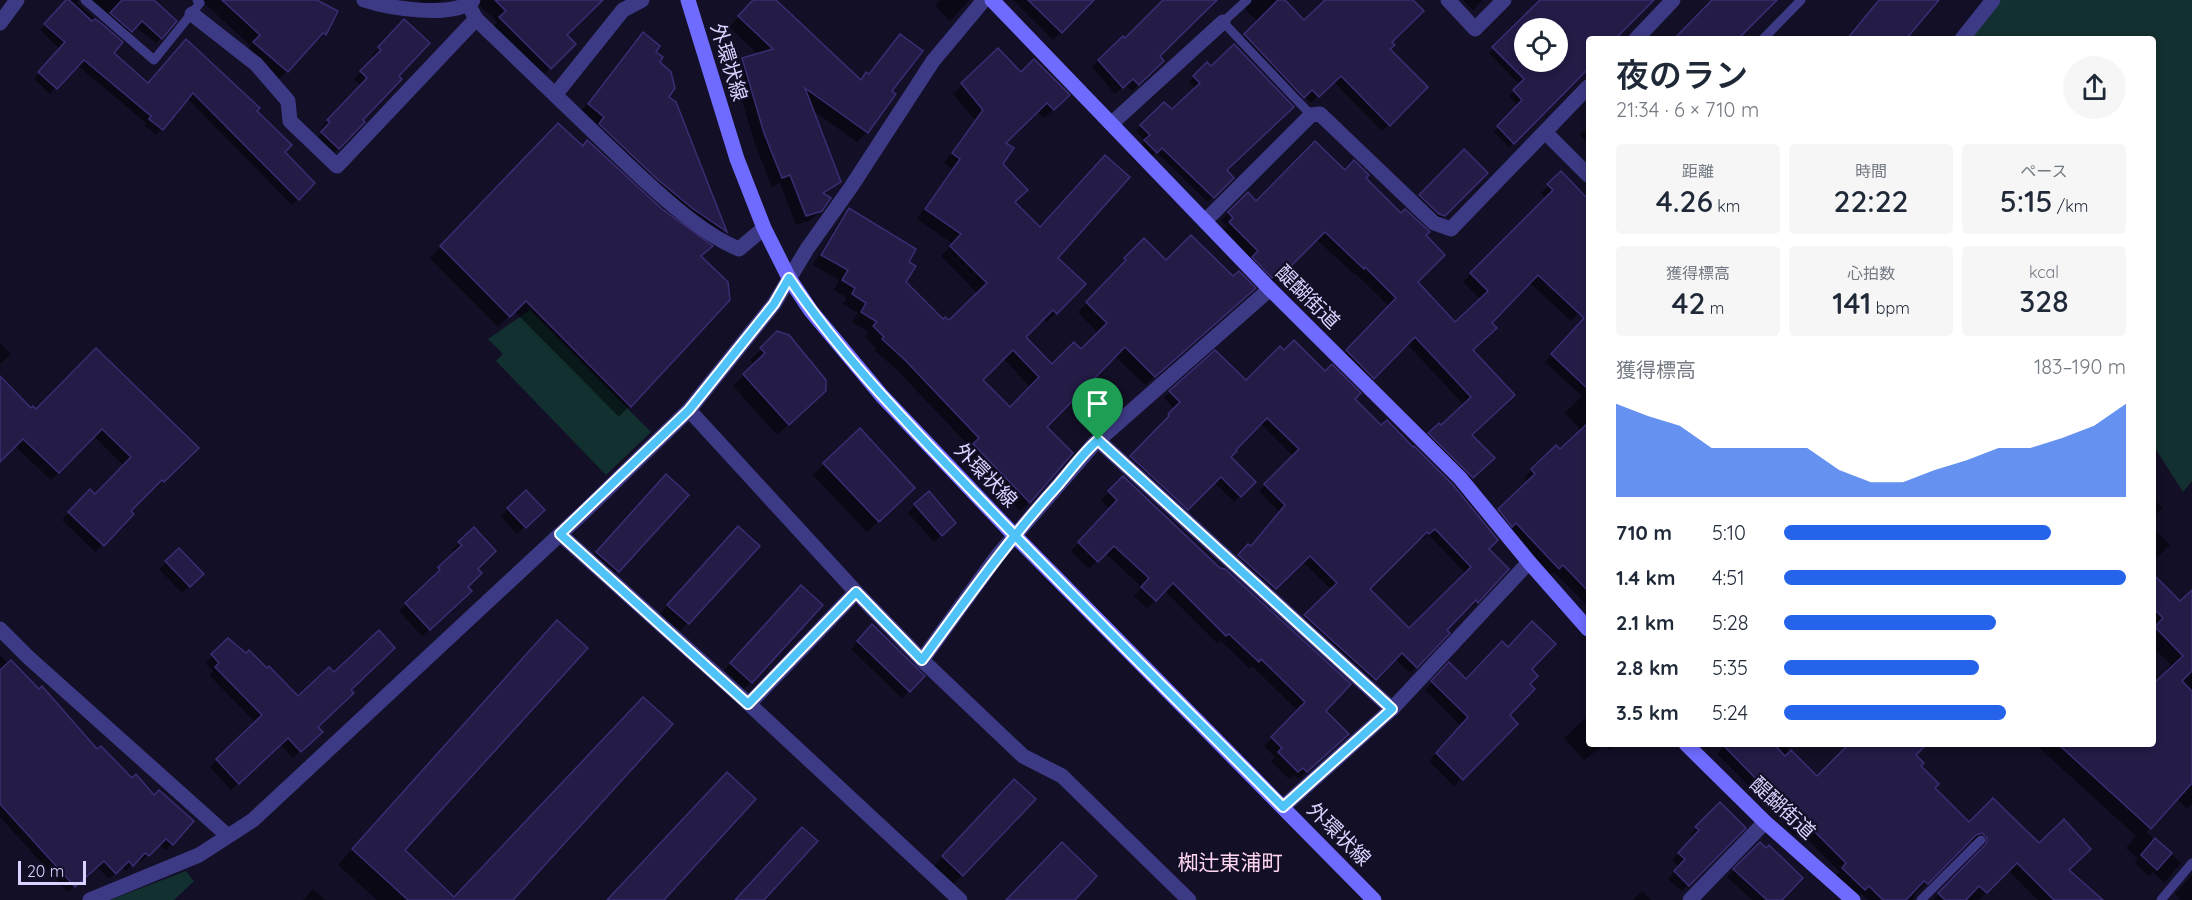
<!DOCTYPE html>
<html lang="ja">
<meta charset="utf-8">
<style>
body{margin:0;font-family:Quicksand,"Noto Sans JP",sans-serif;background:#f6f6f7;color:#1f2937;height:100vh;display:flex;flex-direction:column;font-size:22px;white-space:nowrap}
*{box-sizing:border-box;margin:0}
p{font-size:20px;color:#747a83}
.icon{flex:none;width:33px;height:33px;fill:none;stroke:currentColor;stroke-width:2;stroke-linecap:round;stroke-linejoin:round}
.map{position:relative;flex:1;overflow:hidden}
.panel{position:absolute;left:1586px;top:36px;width:570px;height:711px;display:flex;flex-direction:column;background:#fff;border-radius:6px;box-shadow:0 3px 9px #0003}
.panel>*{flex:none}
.buttons{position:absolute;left:1514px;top:18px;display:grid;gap:12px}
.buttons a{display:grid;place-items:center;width:54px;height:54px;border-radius:50%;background:#fff;box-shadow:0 3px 9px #0003;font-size:30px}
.scale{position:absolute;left:18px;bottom:15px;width:68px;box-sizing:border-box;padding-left:6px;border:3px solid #d9d4ff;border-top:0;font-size:16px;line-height:21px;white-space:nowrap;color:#d9d4ff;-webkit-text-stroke:4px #130f26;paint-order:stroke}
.pin{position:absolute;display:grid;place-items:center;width:51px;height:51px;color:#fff;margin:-62px -26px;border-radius:50% 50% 50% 0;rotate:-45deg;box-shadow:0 0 6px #0007}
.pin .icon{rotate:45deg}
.round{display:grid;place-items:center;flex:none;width:63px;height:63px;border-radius:32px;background:#f6f6f7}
.headline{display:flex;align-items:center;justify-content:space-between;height:102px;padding:0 30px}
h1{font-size:33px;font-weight:600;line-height:45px}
.figures{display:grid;grid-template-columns:repeat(3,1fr);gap:9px;height:102px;padding:6px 30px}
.figures div{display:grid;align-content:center;border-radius:6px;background:#f6f6f7;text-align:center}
.figures b{font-size:30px;font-weight:600}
.figures small{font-size:16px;font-weight:400}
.figures p{font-size:16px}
.chart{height:168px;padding:12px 30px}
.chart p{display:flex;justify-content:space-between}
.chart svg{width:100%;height:108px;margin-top:6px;fill:#2563eb;opacity:.7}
ul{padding:0 30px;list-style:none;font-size:20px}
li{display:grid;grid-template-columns:96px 72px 1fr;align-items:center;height:45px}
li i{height:15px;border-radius:8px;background:#2563eb}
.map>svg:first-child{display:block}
.green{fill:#12302f}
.shadow{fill:#0007;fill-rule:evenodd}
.building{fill:#241b47;stroke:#3b2d73;stroke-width:1.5;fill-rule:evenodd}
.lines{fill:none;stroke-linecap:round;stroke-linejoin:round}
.lane{stroke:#3d3a85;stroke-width:9}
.street{stroke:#3d3a85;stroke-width:15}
.secondary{stroke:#6f6bff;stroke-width:15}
.route-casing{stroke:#fff;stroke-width:12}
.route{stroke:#4fc3f7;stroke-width:8}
.labels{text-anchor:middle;stroke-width:4.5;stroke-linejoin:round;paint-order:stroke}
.street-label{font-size:20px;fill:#d9d4ff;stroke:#130f26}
.neighbourhood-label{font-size:21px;fill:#ffd6f0;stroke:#130f26}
</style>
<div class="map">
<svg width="2192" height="900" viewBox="0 0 2192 900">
<rect width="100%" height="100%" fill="#130f26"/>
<!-- green -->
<g class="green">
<polygon points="1993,0 2192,0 2192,481 2183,492 2153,445 2152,39 1962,39"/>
<polygon points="530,310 651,432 606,475 496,361 503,354 488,339"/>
<polygon points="186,871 194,881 174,900 110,900"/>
</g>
<!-- shadow -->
<g class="shadow">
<polygon points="69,0 78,0 77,3 121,42 111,53 147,84 181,47 313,183 292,205 187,98 156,135 144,125 146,123 77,65 50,94 34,79 60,49 40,30"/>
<polygon points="82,0 157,0 155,3 161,38 156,43 135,26 125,36"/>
<polygon points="201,0 314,0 336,11 324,34 314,44 312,43 277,81 244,53 251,46"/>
<polygon points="420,0 442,0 435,7 429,1 426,5"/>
<polygon points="474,0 601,0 565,35 574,44 540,78 491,28 497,22"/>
<polygon points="755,0 774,0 860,81 867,75 900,36 890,91 867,132 857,142 811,109 839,182 824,195 821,210 811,220 796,225 780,183 772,187 755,144 733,69 743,60 759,55 729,27"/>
<polygon points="940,0 969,0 950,21 935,6"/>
<polygon points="1013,0 1092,0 1053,40"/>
<polygon points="1165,0 1215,0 1158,56 1162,61 1132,91 1125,84 1115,94 1092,67 1123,38 1125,40"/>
<polygon points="1236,0 1283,0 1304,22 1327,0 1411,0 1390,42 1388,49 1426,87 1382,131 1333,81 1311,103 1304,96 1296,103 1238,42 1258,22 1246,10 1245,1"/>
<polygon points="1463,0 1483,0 1473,10"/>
<path d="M 1541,0 L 1654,0 L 1615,39 L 1588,39 L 1588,66 L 1509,147 L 1494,132 L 1518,106 L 1509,96 L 1520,85 L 1489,53 ZM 1524,28 L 1557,28 L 1557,62 L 1524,62 Z"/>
<polygon points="1878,0 1937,0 1904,39 1846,39"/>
<polygon points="404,21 360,120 363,122 331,156 315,140 324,131 321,128 361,86 354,79 375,58 372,55"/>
<polygon points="643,34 654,52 667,97 675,103 725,232 716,241 579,114 633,43"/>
<path d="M 998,50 L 1021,74 L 1068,95 L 1044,118 L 1037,112 L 1004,143 L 1001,164 L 1013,202 L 1056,258 L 1084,284 L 1047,322 L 1043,318 L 1024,337 L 1052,366 L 1081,351 L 1099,334 L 1078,312 L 1118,271 L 1116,269 L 1144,240 L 1166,262 L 1244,298 L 1145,385 L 1115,356 L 1045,427 L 1029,502 L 1020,511 L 965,454 L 971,448 L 896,369 L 874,350 L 876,348 L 865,337 L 869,332 L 852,322 L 858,313 L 843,304 L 847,298 L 834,290 L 839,280 L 813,265 L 840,220 L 849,210 L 906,262 L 904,283 L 943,321 L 949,322 L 978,294 L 941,256 L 953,244 L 917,219 L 952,169 L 944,163 L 975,120 L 953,94 ZM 1003,358 L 1031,388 L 1010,409 L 981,380 Z"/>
<polygon points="1207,64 1225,171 1232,178 1208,202 1156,152 1150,157 1140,146 1145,141 1136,131 1164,104 1172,112 1195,89 1189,82"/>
<polygon points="558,125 700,257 728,299 619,417 514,311 498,327 430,258"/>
<polygon points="1588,127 1588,144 1580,135"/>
<polygon points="1464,151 1486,173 1436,223 1412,203"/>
<polygon points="1345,172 1364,178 1423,235 1416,282 1455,324 1481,300 1463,282 1546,199 1541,193 1561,173 1588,205 1588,214 1564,238 1588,261 1588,302 1571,321 1529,282 1490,323 1471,350 1513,395 1471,435 1493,458 1464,485 1422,442 1464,405 1407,344 1366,386 1339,359 1390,307 1356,274 1355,275 1316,239 1269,286 1222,231 1227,226 1221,221 1248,194 1256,203"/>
<polygon points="1588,315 1588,387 1586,390 1588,393 1588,606 1554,572 1551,575 1508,529 1492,518 1529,483 1524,478 1532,470 1556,447 1560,452 1582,431 1565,413 1582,396 1545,362"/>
<polygon points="778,333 813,402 777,435 733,386 755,365 750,360"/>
<polygon points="0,343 11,354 0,364"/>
<polygon points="0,378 31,410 197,448 155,489 153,487 129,511 132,514 95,552 62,520 90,491 95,496 124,466 93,435 51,480 15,446 0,461"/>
<path d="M 1246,383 L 1353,399 L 1507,569 L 1471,608 L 1468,606 L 1445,630 L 1448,633 L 1410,673 L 1395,659 L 1369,685 L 1299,623 L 1332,590 L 1302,561 L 1268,595 L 1233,562 L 1248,546 L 1250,548 L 1280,513 L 1259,491 L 1294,457 L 1260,423 L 1229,457 L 1253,482 L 1234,502 L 1214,482 L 1181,515 L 1125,463 L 1164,424 L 1162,422 L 1175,409 L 1164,398 L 1170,392 ZM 1428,534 L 1466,574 L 1409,631 L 1368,589 L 1420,537 L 1422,539 Z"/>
<polygon points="824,464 902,499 867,532 813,475"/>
<polygon points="1123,478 1323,711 1339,742 1298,779 1294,775 1289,779 1271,761 1275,757 1264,746 1298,711 1252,666 1250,669 1220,640 1217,643 1164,590 1147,608 1134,596 1142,587 1105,553 1089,569 1071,551 1110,509 1101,500"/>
<polygon points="655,488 686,495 607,582 586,564"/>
<polygon points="2152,498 2163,508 2152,518"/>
<polygon points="915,505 947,530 934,542 908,513"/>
<polygon points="508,509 536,517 517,534 501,516"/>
<polygon points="2152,527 2170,545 2152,563"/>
<polygon points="474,530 476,569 466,587 463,599 422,636 399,611 434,578 432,576 455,553 452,550"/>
<polygon points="727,539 757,546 676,635 657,617"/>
<polygon points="179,550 202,574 182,593 159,569"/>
<polygon points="2152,575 2180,604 2192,592 2192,804 2187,809 2176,798 2146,832 2181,863 2164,883 2153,872 2149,876 2135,863 2138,859 2126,848 2136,836 2035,744 2152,744 2169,672 2166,669 2171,665 2152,646"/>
<polygon points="790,598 751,682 740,693 720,675"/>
<polygon points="872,627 923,677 902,698 851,649"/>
<polygon points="543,637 403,850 454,898 511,900 377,900 338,865"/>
<polygon points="228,640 298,698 349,690 316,727 321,732 293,758 280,744 231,790 210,767 256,723 209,675 213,671 205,663"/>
<polygon points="1508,649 1530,670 1528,684 1508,715 1516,724 1454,786 1429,761 1461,726 1425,690 1449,665 1466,681"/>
<polygon points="0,655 172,844 166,850 159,845 141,861 138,858 126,871 122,867 109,879 96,866 68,892 0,817"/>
<polygon points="1588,716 1588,744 1615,744 1609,750 1604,745 1584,760 1564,738"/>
<polygon points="1727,744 1783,744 1817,778 1851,744 1925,744 1914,755 1919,766 1933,788 1969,824 2067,870 2101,900 2038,900 2008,870 1979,900 1933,900 1978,854 1980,850 1979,843 1974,841 1967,843 1915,894 1913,900 1868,900 1861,893 1856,897 1835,876 1840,872 1799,831 1794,835 1784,824 1787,821 1759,792 1757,794 1717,754"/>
<polygon points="1003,792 962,875 951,886 932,868"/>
<polygon points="1720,804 1744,828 1682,891 1668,879 1679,867 1672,860 1693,838 1690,835"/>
<polygon points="1760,844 1780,900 1752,900 1727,877"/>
<polygon points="2192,875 2192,900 2179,900 2180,899 2175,894"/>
<polygon points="313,889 325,900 303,900"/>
<polygon points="1642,891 1651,900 1633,900"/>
</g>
<!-- building -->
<g class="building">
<polygon points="66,0 69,0 92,21 95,19 101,23 123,42 114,53 148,83 186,39 260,108 257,111 292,145 285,152 315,183 299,200 193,93 163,130 149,119 151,116 84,60 57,89 38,72 65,42 44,24"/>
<polygon points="122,0 154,0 177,21 162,39 142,21 132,32 110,13"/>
<polygon points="222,0 317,0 338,11 326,35 323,33 288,72 253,42 260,35"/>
<polygon points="495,0 603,0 567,35 576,44 551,69 499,17 506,11"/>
<polygon points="753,0 776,0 861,80 866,72 869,74 900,34 923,51 892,91 896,94 868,133 805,88 841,182 823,193 831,198 822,211 806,216 790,175 782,178 764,133 742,58 773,49 738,16"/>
<polygon points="1028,0 1094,0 1062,33"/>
<polygon points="1163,0 1217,0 1160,56 1164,61 1144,80 1139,85 1133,79 1123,88 1098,60 1123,36 1125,38"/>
<polygon points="1278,0 1285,0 1304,20 1325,0 1413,0 1424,11 1392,42 1395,45 1390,49 1428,87 1390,126 1341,76 1319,97 1312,90 1304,98 1244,34"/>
<path d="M 1540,0 L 1654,0 L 1615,39 L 1588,39 L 1588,69 L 1514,144 L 1497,126 L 1522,100 L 1513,90 L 1524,79 L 1492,47 ZM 1524,28 L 1557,28 L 1557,62 L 1524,62 Z"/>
<polygon points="1712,0 1777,0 1738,39 1674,39"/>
<polygon points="1879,0 1939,0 1906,39 1847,39"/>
<polygon points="404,19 430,43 399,76 402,79 363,120 365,122 339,149 321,132 330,122 327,120 367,78 360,71 381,50 378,47"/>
<polygon points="643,32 660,46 656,52 663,57 660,62 671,72 675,88 669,97 676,102 727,232 692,208 657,179 599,124 604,117 588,104"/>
<polygon points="1234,44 1294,107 1227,170 1234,178 1214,198 1162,148 1157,153 1144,140 1150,135 1140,125 1164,102 1172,109 1200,83 1193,76 1207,62 1211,66"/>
<path d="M 998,48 L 1021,72 L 1034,59 L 1070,95 L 1054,110 L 1047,103 L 1006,143 L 1014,148 L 1003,164 L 1028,190 L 1015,202 L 1040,227 L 1105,155 L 1130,177 L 1058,258 L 1086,284 L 1057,314 L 1053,310 L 1026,337 L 1052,364 L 1074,342 L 1081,349 L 1107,323 L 1086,302 L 1126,260 L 1124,258 L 1144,238 L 1166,260 L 1191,235 L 1233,276 L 1239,271 L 1256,288 L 1155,377 L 1125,347 L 1047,427 L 1073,453 L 1030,503 L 973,444 L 979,438 L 905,360 L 882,339 L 884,337 L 873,326 L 877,322 L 861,312 L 866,303 L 852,294 L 855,288 L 842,280 L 848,270 L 821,255 L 849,208 L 916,249 L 909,262 L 916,266 L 906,282 L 943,319 L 945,317 L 949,320 L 987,283 L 950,246 L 961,234 L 925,209 L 960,159 L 952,153 L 983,110 L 961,83 ZM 1013,350 L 1039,377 L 1010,407 L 983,380 Z"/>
<polygon points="558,123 583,146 587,140 662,209 713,246 701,256 728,282 730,300 631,407 526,301 510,317 440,246"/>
<polygon points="1315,141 1345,170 1354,160 1369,175 1366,178 1401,213 1405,209 1430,232 1426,235 1445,255 1418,282 1455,322 1488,291 1470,273 1553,190 1547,184 1561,171 1588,199 1588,389 1551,354 1584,318 1538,275 1492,323 1497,328 1473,350 1515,395 1472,435 1495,458 1473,478 1428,433 1439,423 1441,425 1471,397 1415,337 1374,379 1346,350 1396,298 1365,267 1364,269 1325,232 1278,279 1274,276 1272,278 1252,257 1258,251 1229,222 1233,218 1228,212 1248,192 1256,201"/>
<polygon points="1464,149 1488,173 1445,216 1439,214 1419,195"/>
<polygon points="777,331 789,335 826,380 826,391 789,425 743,374 765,353 760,348"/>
<path d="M 1294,340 L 1325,371 L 1332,364 L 1361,393 L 1355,399 L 1381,425 L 1387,420 L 1413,447 L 1414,446 L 1453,485 L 1498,540 L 1489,549 L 1509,569 L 1478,603 L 1476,600 L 1447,630 L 1450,633 L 1417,668 L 1402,653 L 1376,680 L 1304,615 L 1337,583 L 1310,556 L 1276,589 L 1238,555 L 1248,544 L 1251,546 L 1285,505 L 1264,484 L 1299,449 L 1267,418 L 1236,450 L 1237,451 L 1231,457 L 1256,482 L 1241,497 L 1221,477 L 1188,510 L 1130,456 L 1169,416 L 1168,414 L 1180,402 L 1169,391 L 1215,350 L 1246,380 L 1280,346 L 1284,350 ZM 1435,529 L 1471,567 L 1409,628 L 1370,589 L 1427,532 L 1429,534 Z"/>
<polygon points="96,348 199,448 164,482 162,480 131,511 134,514 104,546 68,512 90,489 95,494 131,457 102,429 59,473 23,439 0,462 0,376 31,408 33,406 36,409"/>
<polygon points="1588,423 1588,591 1563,565 1559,569 1516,523 1512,527 1498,509 1535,474 1531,469 1556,445 1560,449"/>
<polygon points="860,428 915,488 879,522 823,463"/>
<polygon points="666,474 689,495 619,572 596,552"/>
<polygon points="1123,476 1220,568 1225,569 1351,684 1326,711 1349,734 1307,772 1303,768 1298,772 1278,752 1282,748 1271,737 1305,702 1261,659 1259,662 1229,634 1226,636 1173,583 1156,601 1141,587 1149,578 1114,546 1098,562 1078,542 1117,500 1108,491"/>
<polygon points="526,490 545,510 526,528 507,508"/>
<polygon points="929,491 956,523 942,536 914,504"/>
<polygon points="738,526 760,546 689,624 667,605"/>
<polygon points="474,527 496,551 478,569 482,573 468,587 472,591 430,630 405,603 440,570 438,567 462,545 458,542"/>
<polygon points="179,548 204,574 190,587 165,561"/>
<polygon points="2152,573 2180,601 2192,590 2192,671 2182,681 2192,691 2192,783 2151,829 2058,744 2152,744 2152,685 2183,656 2155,627 2163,618 2152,607"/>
<polygon points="801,585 823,605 752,683 730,663"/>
<polygon points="557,620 588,648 405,850 454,897 643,697 673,724 513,900 408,900 352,849"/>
<polygon points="1532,621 1556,644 1532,669 1538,676 1530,684 1535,689 1510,715 1518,724 1463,780 1436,753 1468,717 1431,681 1449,662 1466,679 1502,641 1508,647"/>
<polygon points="872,624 925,676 910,692 857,641"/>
<polygon points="379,630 395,648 351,690 354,693 318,727 323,732 301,752 288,738 239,784 216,759 262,715 215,667 219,663 211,654 228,638 246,653 249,650 267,668 269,666 298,696 329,667 334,672"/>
<polygon points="11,660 39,689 42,686 97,749 101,746 132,778 136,774 154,795 159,790 194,821 173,845 166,839 149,856 145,853 133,866 129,861 116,874 104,861 75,887 0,804 0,670"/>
<polygon points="1722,744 1774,744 1785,756 1791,750 1817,776 1849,744 1927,744 1916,755 1924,763 1921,766 1939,784 1935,788 1969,822 1993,798 2039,843 2064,819 2091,849 2069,870 2103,900 2054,900 2017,863 1987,893 1979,886 1966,900 1945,900 1938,893 1986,844 1987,838 1982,833 1976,835 1928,884 1924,881 1906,900 1883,900 1869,886 1865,890 1842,868 1846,863 1807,824 1803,828 1790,816 1794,812 1768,785 1765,788"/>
<polygon points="727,772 756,799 664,900 607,900"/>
<polygon points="1014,779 1036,799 963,876 942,856"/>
<polygon points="1720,802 1746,828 1689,886 1674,871 1685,859 1678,853 1699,830 1695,827"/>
<polygon points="802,827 818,841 764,900 735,900"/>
<polygon points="2155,838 2172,853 2157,870 2141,855"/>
<polygon points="1062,842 1097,876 1075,900 1006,900"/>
<polygon points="1760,842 1766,848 1769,845 1803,878 1782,900 1767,900 1733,869"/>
</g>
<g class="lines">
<!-- lane -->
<g class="lane">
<polyline points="85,0 154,60 200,3 197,0"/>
<polyline points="1247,0 1223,22 1311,115"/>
<polyline points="1763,39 1801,0"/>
<polyline points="1921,900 1981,840"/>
<polyline points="2161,900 2192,863"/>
</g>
<!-- street -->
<g class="street">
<path d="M 364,0 C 388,8 453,19 473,0"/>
<polyline points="1448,0 1475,29 1504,0"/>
<path d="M 468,4 L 476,19 C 519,60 561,101 604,142 C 640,176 694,231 739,249 L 764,228"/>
<polyline points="192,14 256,64 288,101 290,121 337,166 476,19"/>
<polyline points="0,23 17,0"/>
<polyline points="1636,39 1673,0"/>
<polyline points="1962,39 1993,0"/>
<polyline points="555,95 623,10 642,0"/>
<polyline points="1111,124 1223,22"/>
<polyline points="1545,132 1588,175"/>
<polyline points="1205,221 1311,115 1320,114 1434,223 1451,229 1588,87"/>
<polyline points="689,410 856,592 922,660 1023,756 1062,776 1189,900"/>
<polyline points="1098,440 1392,709"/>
<polyline points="560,534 749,704 960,900"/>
<polyline points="0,629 28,657 228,836"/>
<polyline points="922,660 998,555 1094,444 1270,289"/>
<polyline points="749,704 856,592"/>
<polyline points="1283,807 1392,709 1529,562"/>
<polyline points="90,900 199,855 253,820 585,511 689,410 774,304 807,249 851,187 933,61 984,0"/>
<polyline points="1690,900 1765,822"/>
</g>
<!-- secondary -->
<g class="secondary">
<polyline points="688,0 737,159 764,228 789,278 811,311 882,396 1014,535 1374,900"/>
<polyline points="992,0 1270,289 1460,478 1529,562 1588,629"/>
<polyline points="1686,744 1765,822 1853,900"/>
</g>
</g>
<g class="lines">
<defs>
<path id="route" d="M 1098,440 C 1083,453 1071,470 1058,485 C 1008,540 966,600 922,660 L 856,592 L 748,704 L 560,534 L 689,410 L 774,304 L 789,278 C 842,357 909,425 975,494 C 1076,600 1180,703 1283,807 L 1392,709 L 1098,440"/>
</defs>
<!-- route casing -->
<use href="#route" class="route-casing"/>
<!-- route -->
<use href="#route" class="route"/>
</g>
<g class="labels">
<!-- street labels -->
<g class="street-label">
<text transform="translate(729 62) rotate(73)" y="7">外環状線</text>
<text transform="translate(1308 297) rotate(45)" y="7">醍醐街道</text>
<text transform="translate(986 475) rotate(46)" y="7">外環状線</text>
<text transform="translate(1783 808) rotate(43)" y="7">醍醐街道</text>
<text transform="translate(1339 834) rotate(45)" y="7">外環状線</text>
</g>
<!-- neighbourhood labels -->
<g class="neighbourhood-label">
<text x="1230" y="870">椥辻東浦町</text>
</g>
</g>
</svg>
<div class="buttons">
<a><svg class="icon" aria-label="locate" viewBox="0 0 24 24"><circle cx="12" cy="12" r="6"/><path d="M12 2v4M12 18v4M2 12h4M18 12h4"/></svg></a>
</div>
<div class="scale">20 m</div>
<div class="pin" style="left:1098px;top:440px;background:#1e9e55"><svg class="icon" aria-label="arrive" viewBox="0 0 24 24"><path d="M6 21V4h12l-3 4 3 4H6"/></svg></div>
<section class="panel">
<div class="headline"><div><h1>夜のラン</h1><p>21:34 · 6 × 710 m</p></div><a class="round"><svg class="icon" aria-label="share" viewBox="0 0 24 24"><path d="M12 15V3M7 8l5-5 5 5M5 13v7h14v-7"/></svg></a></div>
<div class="figures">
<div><p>距離</p><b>4.26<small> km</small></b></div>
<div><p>時間</p><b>22:22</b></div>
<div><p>ペース</p><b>5:15<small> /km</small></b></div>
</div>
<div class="figures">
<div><p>獲得標高</p><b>42<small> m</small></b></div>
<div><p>心拍数</p><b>141<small> bpm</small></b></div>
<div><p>kcal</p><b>328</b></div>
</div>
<div class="chart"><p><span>獲得標高</span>183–190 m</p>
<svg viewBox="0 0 160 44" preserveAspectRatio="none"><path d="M0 44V6L10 11L20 15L30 24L40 24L50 24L60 24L70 33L80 38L90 38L100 33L110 29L120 24L130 24L140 20L150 15L160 6V44z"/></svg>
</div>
<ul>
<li><b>710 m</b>5:10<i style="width:78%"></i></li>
<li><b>1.4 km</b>4:51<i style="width:100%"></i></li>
<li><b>2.1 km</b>5:28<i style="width:62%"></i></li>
<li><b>2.8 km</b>5:35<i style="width:57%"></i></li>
<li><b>3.5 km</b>5:24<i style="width:65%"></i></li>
</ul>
</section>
</div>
